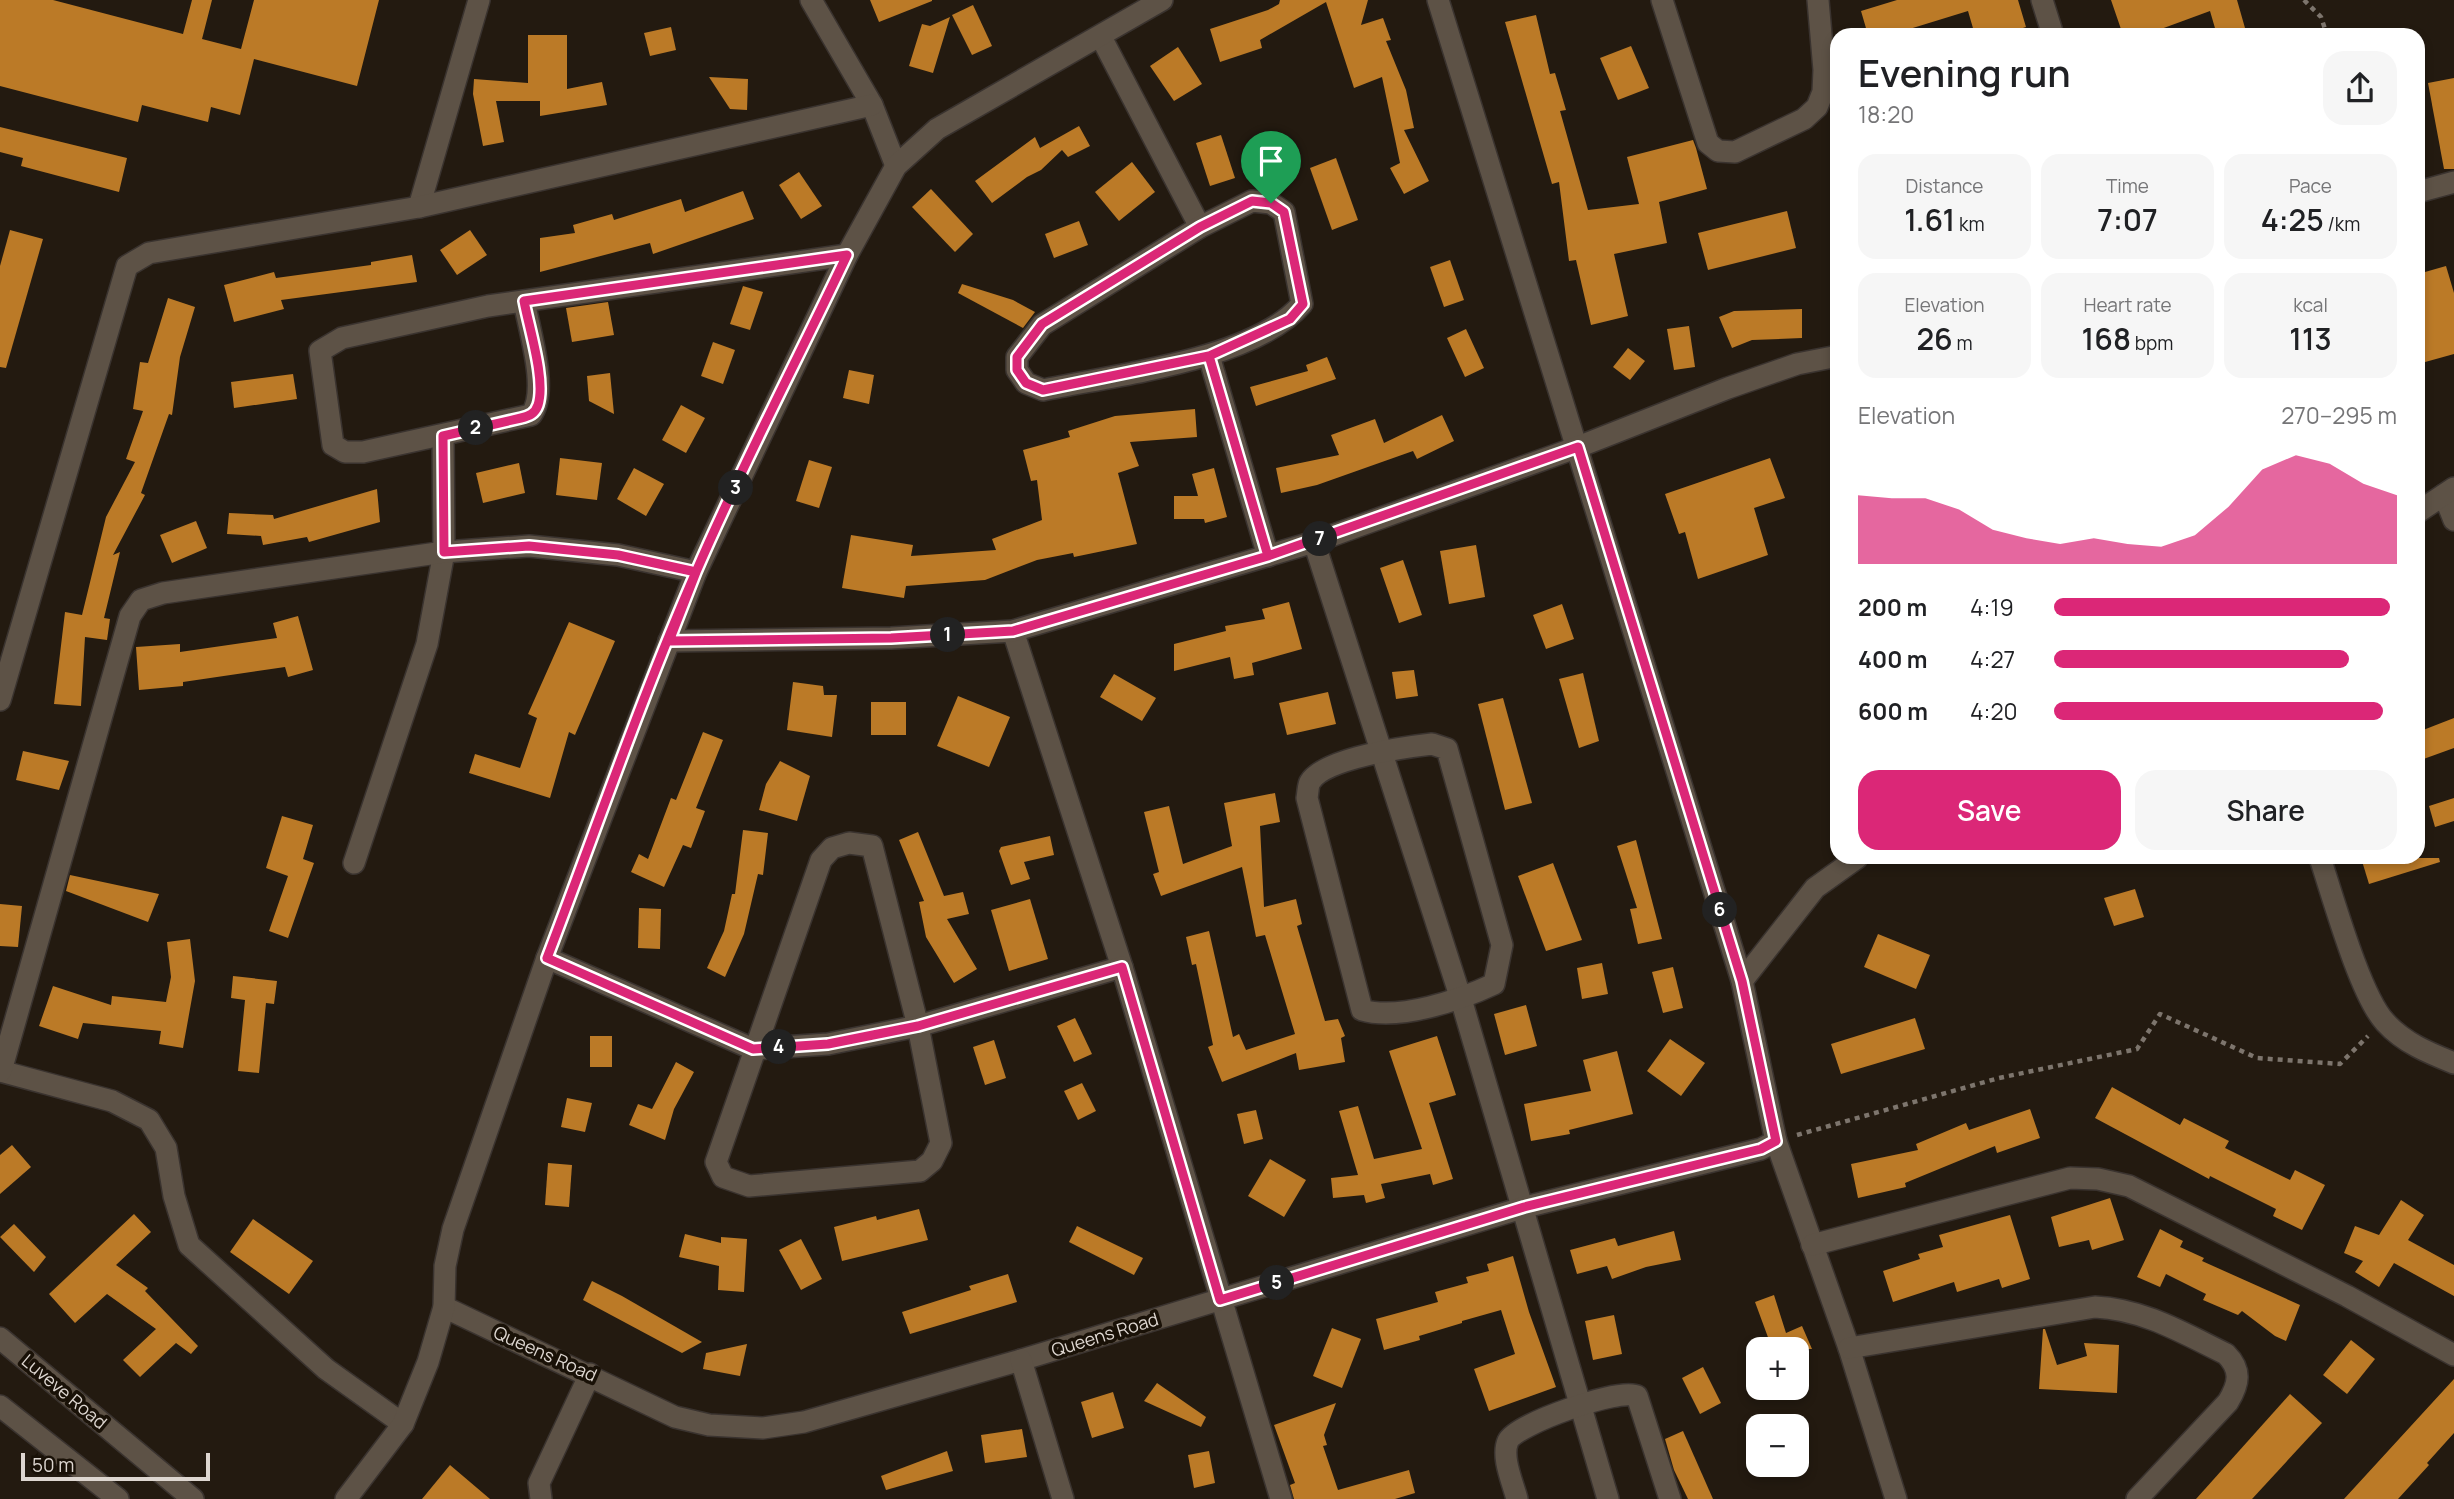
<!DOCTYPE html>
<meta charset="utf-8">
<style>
body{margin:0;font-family:Manrope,sans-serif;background:#f6f6f6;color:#202124;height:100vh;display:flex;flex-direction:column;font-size:26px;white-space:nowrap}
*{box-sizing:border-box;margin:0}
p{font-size:23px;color:#757577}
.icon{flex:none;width:38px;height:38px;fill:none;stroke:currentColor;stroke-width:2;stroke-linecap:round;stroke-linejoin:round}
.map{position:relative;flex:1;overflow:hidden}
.sheet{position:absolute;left:1830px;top:28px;width:595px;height:836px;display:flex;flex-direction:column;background:#fff;border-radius:21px;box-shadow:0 4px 10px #0003}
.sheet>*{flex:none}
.tools{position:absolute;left:1746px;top:1337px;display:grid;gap:14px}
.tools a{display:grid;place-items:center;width:63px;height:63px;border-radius:14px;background:#fff;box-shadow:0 4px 10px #0003;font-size:35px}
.scale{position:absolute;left:21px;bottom:18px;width:189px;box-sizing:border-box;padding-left:7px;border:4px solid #ddd6d0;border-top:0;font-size:19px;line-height:24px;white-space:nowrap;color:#ddd6d0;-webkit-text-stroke:5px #191107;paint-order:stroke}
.pin{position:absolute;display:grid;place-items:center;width:60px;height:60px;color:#fff;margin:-72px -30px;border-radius:50% 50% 50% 0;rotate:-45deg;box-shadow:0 0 7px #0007}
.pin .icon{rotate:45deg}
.km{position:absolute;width:35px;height:35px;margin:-18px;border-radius:50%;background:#222;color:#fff;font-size:19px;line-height:35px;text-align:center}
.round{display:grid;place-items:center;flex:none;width:74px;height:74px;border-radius:21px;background:#f6f6f6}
.overview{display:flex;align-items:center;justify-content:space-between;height:119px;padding:0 28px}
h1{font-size:38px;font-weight:600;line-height:52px}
.stats{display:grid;grid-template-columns:repeat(3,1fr);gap:10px;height:119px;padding:7px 28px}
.stats div{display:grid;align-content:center;border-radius:18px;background:#f6f6f6;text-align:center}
.stats b{font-size:30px;font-weight:600}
.stats small{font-size:19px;font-weight:400}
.stats p{font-size:19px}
.chart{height:196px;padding:14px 28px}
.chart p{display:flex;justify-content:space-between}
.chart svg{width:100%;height:126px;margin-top:7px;fill:#db2777;opacity:.7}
.action{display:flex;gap:14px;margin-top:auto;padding:14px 28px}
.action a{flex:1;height:80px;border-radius:21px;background:#db2777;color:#fff;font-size:28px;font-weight:600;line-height:80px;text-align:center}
.action a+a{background:#f6f6f6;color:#202124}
ul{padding:0 28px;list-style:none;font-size:23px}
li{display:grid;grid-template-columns:112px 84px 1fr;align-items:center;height:52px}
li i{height:18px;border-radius:9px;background:#db2777}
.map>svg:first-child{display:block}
.building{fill:#bb7a27}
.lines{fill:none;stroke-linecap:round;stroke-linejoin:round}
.minor-casing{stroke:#3a332f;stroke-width:24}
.path{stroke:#7d756d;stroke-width:4.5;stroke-dasharray:5 5;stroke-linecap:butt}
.minor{stroke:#5d5246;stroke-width:21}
.route-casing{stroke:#fff;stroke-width:14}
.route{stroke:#db2777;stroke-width:9}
.labels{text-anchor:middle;stroke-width:7;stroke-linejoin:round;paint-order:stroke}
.street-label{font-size:18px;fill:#ddd6d0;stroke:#191107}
</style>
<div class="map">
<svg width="2454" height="1499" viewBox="0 0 2454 1499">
<rect width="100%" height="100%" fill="#231a10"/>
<!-- building -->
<g class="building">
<polygon points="0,0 53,0 183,34 192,0 212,0 202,39 241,49 254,0 379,0 357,86 254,59 240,115 211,107 208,122 142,105 138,122 0,86"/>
<polygon points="870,0 932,0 932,1 879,22"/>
<polygon points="1280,0 1368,0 1361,25 1383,18 1391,40 1386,41 1406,90 1414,128 1404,130 1429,181 1404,194 1390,168 1400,163 1382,77 1354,88 1326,2 1260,40 1262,48 1220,62 1210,29 1268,10 1279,4"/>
<polygon points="1897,0 2018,0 2026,27 2001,35 1975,35 1968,11 1890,35 1868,35 1861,11"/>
<polygon points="2111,0 2237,0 2245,28 2217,35 2210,11 2161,29 2162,35 2123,35"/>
<polygon points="973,5 992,46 972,55 952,15"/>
<polygon points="1536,15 1550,74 1555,73 1566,110 1560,111 1588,210 1639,204 1627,157 1693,140 1696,148 1707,189 1659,202 1667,243 1614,254 1628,316 1591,325 1576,260 1569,261 1559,182 1552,184 1505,22"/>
<polygon points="950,17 933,73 909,66 922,24 930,26"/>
<polygon points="671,27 676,50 650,56 644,33"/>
<polygon points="528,35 567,35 567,89 602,82 607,105 540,116 540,101 496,101 504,142 483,146 473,94 474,79 528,83"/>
<polygon points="1631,46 1649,88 1618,100 1600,58"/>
<polygon points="1178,47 1202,84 1174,101 1150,66"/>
<polygon points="709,77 748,79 747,110 730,109"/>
<polygon points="2454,78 2454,169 2444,169 2428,83"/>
<polygon points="1079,126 1090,146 1068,157 1062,150 1041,170 1027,177 992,203 975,181 1035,137 1040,148"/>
<polygon points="0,127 127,158 119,192 21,166 23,158 0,152"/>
<polygon points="1221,135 1235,178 1210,186 1196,143"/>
<polygon points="1336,158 1358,220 1332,230 1310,168"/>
<polygon points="1132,162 1155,192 1119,221 1095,192"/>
<polygon points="799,172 822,206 801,219 779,185"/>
<polygon points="931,189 973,234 955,252 912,207"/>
<polygon points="743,191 754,219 653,254 650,243 540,272 540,238 575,233 573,225 612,214 614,220 681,199 685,212"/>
<polygon points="1787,211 1796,248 1708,270 1698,233"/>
<polygon points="1079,221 1088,245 1054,258 1045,234"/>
<polygon points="10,230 43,239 6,368 0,367 0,266"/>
<polygon points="470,230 487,255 457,275 440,250"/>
<polygon points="412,255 417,282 281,300 284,309 234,322 224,285 274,272 276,278 371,265 371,262"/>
<polygon points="1450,260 1464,300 1444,307 1430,267"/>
<polygon points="2446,266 2454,293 2454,354 2418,364 2418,274"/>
<polygon points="962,284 1013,300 1035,312 1023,328 958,293"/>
<polygon points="743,286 763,292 750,330 730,324"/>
<polygon points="168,298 195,307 180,357 172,415 169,414 141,493 145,495 113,555 120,552 104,618 110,619 107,640 85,637 81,706 54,704 65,612 82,615 106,517 135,462 126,459 143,411 133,409 140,362 148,363"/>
<polygon points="608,302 614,335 572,342 566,308"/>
<polygon points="1802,309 1802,338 1752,340 1732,348 1719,317 1734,311"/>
<polygon points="1689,326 1695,367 1674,370 1667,329"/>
<polygon points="1466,329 1484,368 1465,377 1447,338"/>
<polygon points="713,342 735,350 723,384 701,376"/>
<polygon points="1628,348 1645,361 1630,380 1613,367"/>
<polygon points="1327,357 1336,379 1256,406 1250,387 1308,371 1306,365"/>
<polygon points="849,370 874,375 869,404 843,398"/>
<polygon points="610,373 614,414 589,401 587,376"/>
<polygon points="293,374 297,399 234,408 231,382"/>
<polygon points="681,405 705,418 686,453 662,440"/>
<polygon points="1195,409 1197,437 1130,442 1139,466 1118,473 1137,544 1074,557 1073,553 1037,560 985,580 906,586 904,598 842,588 851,535 913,545 911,556 996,550 992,539 1042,520 1037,480 1031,481 1023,450 1070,437 1068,431 1115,416"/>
<polygon points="1442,415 1454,441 1417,459 1413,451 1317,485 1281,493 1276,468 1339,455 1331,435 1375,419 1384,443"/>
<polygon points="560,458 602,463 597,500 556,495"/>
<polygon points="1770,458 1785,498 1754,508 1768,555 1698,579 1685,532 1679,534 1665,494"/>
<polygon points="809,460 832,467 819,508 796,501"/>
<polygon points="519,463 525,493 483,503 476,473"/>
<polygon points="634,468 664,484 646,516 617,499"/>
<polygon points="1214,468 1227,517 1205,523 1204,519 1174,519 1174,496 1198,496 1192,474"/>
<polygon points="377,489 380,522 309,542 307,537 263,545 261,536 227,534 229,513 273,515 274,519"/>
<polygon points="196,521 207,548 172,563 160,535"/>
<polygon points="1476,545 1485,597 1449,604 1440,551"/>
<polygon points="1403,560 1422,615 1399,623 1380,568"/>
<polygon points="1289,602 1302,649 1252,663 1254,675 1234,679 1230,657 1174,671 1174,644 1226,631 1225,626 1265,619 1262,609"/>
<polygon points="1562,604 1574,639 1546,649 1533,615"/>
<polygon points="298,616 313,670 288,677 285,667 183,682 183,686 139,690 136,647 180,644 180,652 277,638 273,623"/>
<polygon points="569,622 615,641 575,735 569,732 550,798 469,773 475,754 520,768 537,718 528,714"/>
<polygon points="1414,670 1418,696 1396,699 1392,672"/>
<polygon points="1583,673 1599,741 1579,748 1559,679"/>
<polygon points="1114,674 1156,698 1142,721 1100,697"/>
<polygon points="793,682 823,686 824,695 837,695 832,737 787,730"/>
<polygon points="1328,692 1336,724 1287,735 1279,703"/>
<polygon points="958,696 1010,717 989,767 937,746"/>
<polygon points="1503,698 1532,803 1505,810 1478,704"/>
<rect x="871" y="702" width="35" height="33"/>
<polygon points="2454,718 2454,748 2418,761 2418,732"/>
<polygon points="703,732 723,740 696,808 705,811 691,848 683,845 664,887 631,872 639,854 648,859 671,798 676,800"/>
<polygon points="23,751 69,761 59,790 16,780"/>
<polygon points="780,761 810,776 797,821 759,810 766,784"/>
<polygon points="1275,793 1280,822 1260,826 1264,907 1296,899 1302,924 1297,926 1325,1021 1338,1019 1345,1036 1341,1038 1345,1062 1299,1070 1296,1053 1222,1082 1208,1047 1213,1045 1196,964 1192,965 1186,937 1209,931 1233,1037 1239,1034 1246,1050 1295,1034 1265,935 1256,937 1242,867 1161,896 1153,874 1159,872 1144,812 1169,806 1183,864 1232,846 1224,803"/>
<polygon points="2454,798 2454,821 2435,827 2429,806"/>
<polygon points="282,816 313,825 303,859 314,863 288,938 269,931 288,876 266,868"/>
<polygon points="743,830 768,833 763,875 758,874 744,934 725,977 707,968 724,931 732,894 735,894"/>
<polygon points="918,832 944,896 963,892 969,914 947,919 977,969 954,983 926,937 919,902 924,901 899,840"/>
<polygon points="1050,836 1054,855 1024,862 1030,879 1011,885 999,851 1001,847"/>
<polygon points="1636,840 1662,939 1638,944 1630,909 1637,908 1617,846"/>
<polygon points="2373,858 2439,858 2440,862 2369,884 2362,861"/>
<polygon points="1553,863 1582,940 1546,951 1518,876"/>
<polygon points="70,875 159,894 148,922 66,891"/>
<polygon points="2135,889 2144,917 2114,926 2104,898"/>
<polygon points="1030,899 1048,959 1009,971 991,910"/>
<polygon points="0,904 22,906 18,947 0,946"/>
<polygon points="639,908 661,909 660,949 638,948"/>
<polygon points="1878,934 1930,955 1916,989 1864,967"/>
<polygon points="190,939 195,981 183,1048 159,1044 161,1031 83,1023 78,1039 39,1026 53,986 111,1005 112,996 166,1002 171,977 167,942"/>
<polygon points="1602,963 1608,994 1582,999 1577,968"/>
<polygon points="1673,967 1683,1008 1663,1013 1652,972"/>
<polygon points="233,976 277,981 274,1004 266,1003 259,1073 238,1071 245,1000 231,998"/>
<polygon points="1526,1005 1537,1046 1505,1055 1494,1014"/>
<polygon points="1075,1018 1092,1054 1074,1062 1057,1026"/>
<polygon points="1915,1018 1925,1049 1841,1074 1831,1044"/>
<rect x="590" y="1036" width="22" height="31"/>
<polygon points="1437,1036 1456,1095 1429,1103 1453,1179 1433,1185 1430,1174 1381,1184 1385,1198 1366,1203 1364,1195 1333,1198 1331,1178 1358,1175 1339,1111 1358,1106 1374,1159 1422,1149 1389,1051"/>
<polygon points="1670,1039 1705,1063 1681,1096 1647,1071"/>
<polygon points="994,1040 1006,1078 985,1085 973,1047"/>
<polygon points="1617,1051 1633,1114 1569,1130 1570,1134 1531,1141 1524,1104 1591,1091 1583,1060"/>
<polygon points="676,1062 694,1072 674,1109 665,1140 629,1125 638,1104 652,1109"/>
<polygon points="1082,1083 1096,1111 1078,1120 1064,1091"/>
<polygon points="2112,1087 2180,1125 2184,1118 2229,1141 2225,1148 2290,1180 2295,1170 2325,1185 2302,1230 2273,1216 2276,1209 2210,1176 2209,1179 2095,1118"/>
<polygon points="567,1098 592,1103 585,1132 561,1127"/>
<polygon points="2030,1109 2040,1138 1997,1153 1995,1146 1905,1183 1906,1187 1858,1198 1851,1164 1918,1150 1916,1144 1966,1123 1969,1130"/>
<polygon points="1256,1110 1263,1139 1244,1144 1237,1114"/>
<polygon points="12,1145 31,1167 0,1194 0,1155"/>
<polygon points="1270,1159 1306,1180 1284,1217 1248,1196"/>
<polygon points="548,1163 572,1165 569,1207 545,1205"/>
<polygon points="2110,1198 2124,1240 2092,1250 2089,1240 2059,1247 2051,1217"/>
<polygon points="2401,1200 2424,1215 2408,1240 2454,1265 2454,1296 2394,1263 2379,1287 2355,1272 2363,1261 2344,1253 2355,1226 2379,1235"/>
<polygon points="919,1209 928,1240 842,1261 834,1227 876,1216 877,1220"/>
<polygon points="134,1214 151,1232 116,1265 148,1288 145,1291 198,1346 191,1354 176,1343 140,1377 123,1360 156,1329 107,1294 75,1323 49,1294"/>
<polygon points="2010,1215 2030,1279 2002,1288 1999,1279 1957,1292 1954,1282 1893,1302 1883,1271 1920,1259 1918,1254 1943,1247 1939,1235"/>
<polygon points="253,1219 313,1261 289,1294 230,1252"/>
<polygon points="14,1224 46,1257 34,1272 0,1237"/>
<polygon points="1077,1226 1143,1258 1134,1275 1069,1242"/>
<polygon points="2160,1229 2183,1241 2180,1247 2204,1258 2202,1261 2300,1305 2286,1341 2275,1336 2242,1311 2238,1315 2203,1300 2206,1294 2166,1274 2160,1287 2137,1277"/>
<polygon points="1674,1231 1681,1260 1646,1267 1612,1279 1607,1266 1577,1274 1570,1250 1615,1238 1618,1246"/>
<polygon points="685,1234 721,1243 721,1237 747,1239 744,1292 718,1290 719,1266 679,1257"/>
<polygon points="801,1239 822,1279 801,1290 779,1250"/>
<polygon points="1513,1256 1529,1312 1556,1387 1489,1411 1474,1369 1515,1354 1501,1310 1462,1321 1462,1323 1419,1336 1420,1340 1384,1350 1376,1319 1438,1302 1435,1292 1468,1283 1466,1277 1489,1271 1487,1264"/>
<polygon points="1008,1274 1017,1302 910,1334 902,1312 971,1290 969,1286"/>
<polygon points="592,1281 622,1296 702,1342 682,1353 583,1300"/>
<polygon points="1774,1295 1786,1333 1802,1326 1812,1349 1748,1349 1769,1340 1755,1302"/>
<polygon points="1614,1315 1622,1354 1593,1360 1585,1321"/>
<polygon points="1332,1328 1361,1339 1342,1388 1313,1376"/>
<polygon points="2043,1329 2045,1329 2057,1365 2087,1356 2084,1343 2119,1345 2117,1393 2039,1389"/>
<polygon points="2351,1340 2375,1359 2347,1394 2323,1375"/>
<polygon points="747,1344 740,1376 703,1369 706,1353"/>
<polygon points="1703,1367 1721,1403 1700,1414 1682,1378"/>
<polygon points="2454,1379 2454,1433 2427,1463 2429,1465 2398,1499 2344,1499"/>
<polygon points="1157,1383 1206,1417 1201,1427 1144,1401"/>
<polygon points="1113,1392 1124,1428 1092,1438 1081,1402"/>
<polygon points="2290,1394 2322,1423 2252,1499 2196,1499"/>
<polygon points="1336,1403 1324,1435 1327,1445 1323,1446 1338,1490 1409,1470 1415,1493 1395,1499 1294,1499 1290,1485 1295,1483 1274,1425"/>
<polygon points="1022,1429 1027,1457 985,1463 981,1435"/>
<polygon points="1683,1431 1713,1499 1688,1499 1674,1470 1665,1439"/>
<polygon points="947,1451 953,1471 886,1490 881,1476"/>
<polygon points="1209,1451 1215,1483 1194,1488 1188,1455"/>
<polygon points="450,1465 490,1499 422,1499"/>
</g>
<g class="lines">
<defs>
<g id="minor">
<polyline points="811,0 872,105 896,166"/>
<polyline points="1438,0 1742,981 1776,1141 1849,1348 1896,1499"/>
<polyline points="1662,0 1708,143 1718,151 1735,152 1804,119 1817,107 1823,92 1824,70 1818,0"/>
<polyline points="2042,0 2053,35"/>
<polyline points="1101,37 1200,227"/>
<polyline points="2418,192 2454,182"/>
<path d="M 1252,201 L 1271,203 L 1284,212 L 1302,304 C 1254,360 1115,375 1043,390 L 1026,383 L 1017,370 L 1017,357 L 1042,325 L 1200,227 Z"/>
<polyline points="419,207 479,0"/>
<path d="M 524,301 C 529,330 549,391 531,415 L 363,452 L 345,452 L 333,445 L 320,351 L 342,338 L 488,306 L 847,255"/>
<polyline points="1209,356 1268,556"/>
<polyline points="2444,495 2454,520"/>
<polyline points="2418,512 2454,488"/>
<polyline points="1314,542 1461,999 1608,1499"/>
<polyline points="1013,631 1122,967 1281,1499"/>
<polyline points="669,641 891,638 1013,631 1314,542 1578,447 1728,388 1797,364 1838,356"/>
<polyline points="0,700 127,266 149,253 419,207 872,105"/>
<path d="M 1432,744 L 1447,749 L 1502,945 L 1494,984 C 1460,1000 1399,1021 1362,1010 L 1307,798 C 1308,793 1308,785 1310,782 C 1324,758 1406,747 1432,744 Z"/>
<polygon points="849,843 872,846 918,1026 941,1143 932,1161 920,1171 749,1186 723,1177 716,1162 821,860 832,848"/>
<path d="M 2320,858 C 2333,897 2360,995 2385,1022 C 2404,1043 2429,1053 2454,1063"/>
<polyline points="354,863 427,644 444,552 443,436"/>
<polyline points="547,958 753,1049 828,1044 918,1026 1122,967"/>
<polyline points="1742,981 1815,888 1857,858"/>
<polyline points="0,1071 112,1101 149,1120 166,1148 174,1196 189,1245 326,1369 403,1424"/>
<polyline points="1,1071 130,616 141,600 163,593 444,552 529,546 618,555 696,572"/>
<polyline points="1812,1245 2070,1178 2098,1179 2129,1186 2347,1296 2454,1355"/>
<polyline points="444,1307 675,1417 709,1425 763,1428 804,1422 1021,1360 1525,1207 1761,1149 1776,1141"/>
<polyline points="0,1338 193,1499"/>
<path d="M 1849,1348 L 2095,1307 C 2143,1309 2183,1333 2226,1354 C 2242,1370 2239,1384 2228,1402 L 2137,1499"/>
<polyline points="1021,1360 1063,1499"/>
<polyline points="0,1406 118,1499"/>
<polyline points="346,1499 403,1424 428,1362 444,1307 445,1266 453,1229 547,958 696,572 847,255 896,166 937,129 1162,0"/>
<polyline points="541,1499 539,1483 590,1374"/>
<path d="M 1517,1499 C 1513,1483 1501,1457 1508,1441 C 1516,1424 1621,1387 1637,1396 L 1670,1499"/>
</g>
</defs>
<!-- minor casing -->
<use href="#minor" class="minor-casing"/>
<!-- path -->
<g class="path">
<polyline points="2304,0 2321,17 2327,35"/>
<polyline points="1797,1135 1999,1078 2137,1049 2160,1014 2257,1058 2340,1064 2368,1036"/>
</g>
<!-- minor -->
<use href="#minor" class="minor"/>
</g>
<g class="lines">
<defs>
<path id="route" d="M 1271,203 L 1284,212 L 1303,304 L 1290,319 L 1209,356 L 1268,556 L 1013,631 L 891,638 L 669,641 L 696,572 L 618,555 L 529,546 L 444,552 L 443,436 L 521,418 C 529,416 535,414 538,405 C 546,380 529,328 524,301 L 847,255 C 797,361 742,465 696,572 C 641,698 596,830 547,958 L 753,1049 L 828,1044 L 918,1026 L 1122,967 L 1220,1300 L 1524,1207 L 1761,1149 L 1776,1141 L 1742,981 L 1578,447 L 1268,556 L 1209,356 L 1043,390 L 1026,383 L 1017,370 L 1017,357 L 1042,324 L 1200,227 L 1252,201 L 1271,203"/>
</defs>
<!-- route casing -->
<use href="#route" class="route-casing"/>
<!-- route -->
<use href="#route" class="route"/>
</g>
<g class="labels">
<!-- street labels -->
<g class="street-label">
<text transform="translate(1105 1335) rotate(-17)" y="6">Queens Road</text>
<text transform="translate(545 1354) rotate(24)" y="6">Queens Road</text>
<text transform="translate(64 1392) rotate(40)" y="6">Luveve Road</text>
</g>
</g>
</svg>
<div class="tools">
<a>+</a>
<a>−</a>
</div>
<div class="scale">50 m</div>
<div class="pin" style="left:1271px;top:203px;background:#1e9e55"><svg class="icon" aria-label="arrive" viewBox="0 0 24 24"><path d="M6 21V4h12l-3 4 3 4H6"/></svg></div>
<b class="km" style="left:948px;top:635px">1</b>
<b class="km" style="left:476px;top:428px">2</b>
<b class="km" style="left:736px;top:488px">3</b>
<b class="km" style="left:779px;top:1047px">4</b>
<b class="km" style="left:1277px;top:1283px">5</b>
<b class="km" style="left:1720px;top:910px">6</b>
<b class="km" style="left:1320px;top:539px">7</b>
<section class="sheet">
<div class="overview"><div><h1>Evening run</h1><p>18:20</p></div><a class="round"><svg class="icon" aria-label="share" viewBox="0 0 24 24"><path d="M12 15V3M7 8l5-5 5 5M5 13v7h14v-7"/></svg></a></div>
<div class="stats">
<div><p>Distance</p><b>1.61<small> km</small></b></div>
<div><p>Time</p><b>7:07</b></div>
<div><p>Pace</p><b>4:25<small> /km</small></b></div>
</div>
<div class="stats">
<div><p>Elevation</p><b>26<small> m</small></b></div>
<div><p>Heart rate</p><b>168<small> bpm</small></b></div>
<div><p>kcal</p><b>113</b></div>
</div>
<div class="chart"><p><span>Elevation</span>270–295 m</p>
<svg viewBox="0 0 160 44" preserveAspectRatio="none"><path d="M0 44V20L10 21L20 21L30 25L40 32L50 35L60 37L70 35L80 37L90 38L100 34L110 24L120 11L130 6L140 9L150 16L160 20V44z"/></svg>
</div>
<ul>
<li><b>200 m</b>4:19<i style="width:98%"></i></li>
<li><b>400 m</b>4:27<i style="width:86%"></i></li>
<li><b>600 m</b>4:20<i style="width:96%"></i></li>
</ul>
<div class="action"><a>Save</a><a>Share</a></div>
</section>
</div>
